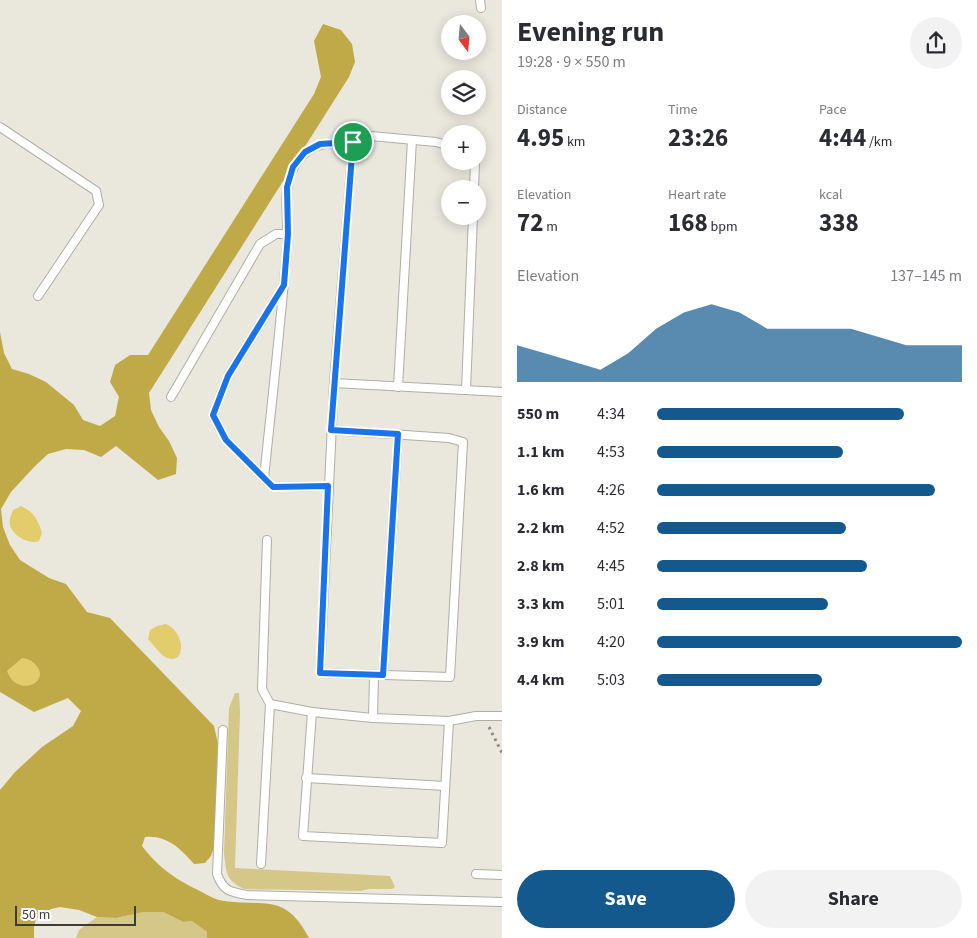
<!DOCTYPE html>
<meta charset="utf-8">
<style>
body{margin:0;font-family:"Source Sans 3",sans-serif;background:#f2f2f3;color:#2b2b33;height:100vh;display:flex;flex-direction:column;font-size:19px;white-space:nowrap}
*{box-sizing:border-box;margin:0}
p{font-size:16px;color:#7c7c81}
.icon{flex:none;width:28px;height:28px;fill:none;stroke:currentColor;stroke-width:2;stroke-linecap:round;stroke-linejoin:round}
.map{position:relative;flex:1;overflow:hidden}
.drawer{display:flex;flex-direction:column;background:#fff;width:475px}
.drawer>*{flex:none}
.needle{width:32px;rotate:164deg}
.fabs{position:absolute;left:441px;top:15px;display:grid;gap:10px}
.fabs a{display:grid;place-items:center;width:45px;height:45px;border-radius:50%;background:#fff;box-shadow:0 2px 12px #0003;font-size:25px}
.scale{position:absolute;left:15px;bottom:12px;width:121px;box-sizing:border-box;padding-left:5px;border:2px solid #3c3b37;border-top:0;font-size:14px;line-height:18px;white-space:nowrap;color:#3c3b37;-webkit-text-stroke:4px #fff;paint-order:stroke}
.pin{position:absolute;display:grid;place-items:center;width:42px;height:42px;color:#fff;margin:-21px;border:2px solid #fff;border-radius:50%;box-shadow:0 1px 5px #0007}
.round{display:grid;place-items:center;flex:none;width:52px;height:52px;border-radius:26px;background:#f2f2f3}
.overview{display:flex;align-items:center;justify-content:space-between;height:85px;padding:0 15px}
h1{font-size:28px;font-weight:700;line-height:38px}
.figures{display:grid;grid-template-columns:repeat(3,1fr);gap:8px;height:85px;padding:5px 15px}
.figures div{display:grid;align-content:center}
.figures b{font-size:25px;font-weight:700}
.figures small{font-size:14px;font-weight:400}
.figures p{font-size:14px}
.chart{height:140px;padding:10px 15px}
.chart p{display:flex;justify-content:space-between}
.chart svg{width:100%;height:90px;margin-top:5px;fill:#14598e;opacity:.7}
.cta{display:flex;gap:10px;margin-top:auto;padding:10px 15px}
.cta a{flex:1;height:58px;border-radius:30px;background:#14598e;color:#fff;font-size:20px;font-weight:700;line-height:58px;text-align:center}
.cta a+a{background:#f2f2f3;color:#2b2b33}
ul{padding:0 15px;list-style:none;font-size:16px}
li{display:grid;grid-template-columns:80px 60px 1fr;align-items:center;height:38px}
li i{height:12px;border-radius:6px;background:#14598e}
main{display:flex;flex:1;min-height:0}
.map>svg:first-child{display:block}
.green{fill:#d5c787}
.forest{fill:#c0aa48}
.water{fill:#e2cc6b}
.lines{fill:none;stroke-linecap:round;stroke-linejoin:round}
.lane-casing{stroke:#b0aea4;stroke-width:10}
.path{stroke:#8b8a83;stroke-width:3;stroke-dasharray:2.5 4;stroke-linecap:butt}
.lane{stroke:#fff;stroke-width:8}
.route-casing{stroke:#fff;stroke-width:10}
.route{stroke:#1a73e8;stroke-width:6}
</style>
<main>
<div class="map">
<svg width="502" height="938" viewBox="0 0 502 938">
<rect width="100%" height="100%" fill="#eae8dd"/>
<!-- green -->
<g class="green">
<path d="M 235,693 L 239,693 L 240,712 L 235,868 L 390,876 L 395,887 L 392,889 L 369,889 L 360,891 L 244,889 C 225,879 227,874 224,854 L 229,708 Z"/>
<polygon points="144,912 163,912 183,922 192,921 207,932 207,938 76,938 79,930 97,917 116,918"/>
</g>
<!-- forest -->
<path class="forest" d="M 323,24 L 341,30 L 352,44 L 355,62 L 349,77 L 149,393 L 151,410 L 159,427 L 169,441 L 177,458 L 176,474 L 158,480 L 116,446 L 101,457 L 84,450 L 66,449 L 48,454 L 35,466 L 11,492 L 1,509 L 3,527 L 10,545 L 20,560 L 49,578 L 66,584 L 87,612 L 110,618 L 214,726 L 218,744 L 214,847 L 211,856 L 205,863 L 194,864 C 181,849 167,835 145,837 L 142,846 C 160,869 175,879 202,892 C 209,896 216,900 224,901 C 265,907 285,892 309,938 L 207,938 L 207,932 L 192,921 L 183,922 L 163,912 L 144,912 L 116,918 L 97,917 L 79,910 L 60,907 L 51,909 L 36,919 L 34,927 L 34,938 L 0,938 L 0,790 L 15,772 L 42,747 L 73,726 L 81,711 L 68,698 L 34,712 L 0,692 L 0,332 L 4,353 L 12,369 L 29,374 L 46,382 L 74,405 L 83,420 L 100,426 L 115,416 L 119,397 L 110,382 L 115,365 L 130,355 L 148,355 L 314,94 L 321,77 L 314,41 Z"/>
<!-- water -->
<g class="water">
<path d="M 21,506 C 34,512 38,520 42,533 L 39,541 C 29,545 12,535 10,525 C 9,519 11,515 13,510 Z"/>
<path d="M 166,624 C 186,633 186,665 167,658 C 160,655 153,644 148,639 L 150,630 L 157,626 Z"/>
<path d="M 22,658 C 28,659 31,660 35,664 C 53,682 17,699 7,671 Z"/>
</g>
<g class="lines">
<defs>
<g id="lane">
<polyline points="480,0 481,8"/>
<polyline points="0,127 96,191 99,205 38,296"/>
<polyline points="474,189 475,161"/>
<polyline points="283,287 228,376 213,415 226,440 273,487 328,486"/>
<polyline points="334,383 502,392"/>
<polyline points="398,387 412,140"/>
<polyline points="466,390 473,216"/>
<polyline points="171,397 260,244 276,234 288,234"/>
<polyline points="331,430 449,438 463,442 450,677 320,673 334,383 353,142 371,136 436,142 450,146"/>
<path d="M 264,478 C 272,400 281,323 287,246 C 289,221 281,189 294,167 C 308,142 328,143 353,142"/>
<polyline points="267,540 262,689 270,704 312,712 373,718 449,721 476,716 502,716"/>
<polyline points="383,675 398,435"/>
<polyline points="312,712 303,836 442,843 449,721"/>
<polyline points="373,718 374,675"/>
<path d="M 223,730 L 217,874 C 223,891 230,892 247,895 L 502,902"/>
<polyline points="306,778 445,786"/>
<polyline points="261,864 270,704"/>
<polyline points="476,874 502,875"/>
</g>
</defs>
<!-- lane casing -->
<use href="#lane" class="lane-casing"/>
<!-- path -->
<polyline class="path" points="489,727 502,753"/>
<!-- lane -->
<use href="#lane" class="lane"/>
</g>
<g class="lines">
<defs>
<polygon id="route" points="353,142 331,430 398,434 383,675 320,673 328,486 273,487 226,440 213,415 228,376 284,285 288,234 287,187 293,167 305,152 320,144"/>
</defs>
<!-- route casing -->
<use href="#route" class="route-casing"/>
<!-- route -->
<use href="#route" class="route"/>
</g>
</svg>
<div class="fabs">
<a><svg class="needle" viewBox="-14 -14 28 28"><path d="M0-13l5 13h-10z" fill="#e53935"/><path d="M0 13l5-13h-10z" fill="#7c7c81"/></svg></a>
<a><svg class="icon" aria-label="layers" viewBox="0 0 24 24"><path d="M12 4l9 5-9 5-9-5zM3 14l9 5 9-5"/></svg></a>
<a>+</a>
<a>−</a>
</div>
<div class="scale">50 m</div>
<div class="pin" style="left:353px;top:142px;background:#1e9e55"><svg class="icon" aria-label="arrive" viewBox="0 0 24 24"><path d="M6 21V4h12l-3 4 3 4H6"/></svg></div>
</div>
<section class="drawer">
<div class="overview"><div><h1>Evening run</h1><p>19:28 · 9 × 550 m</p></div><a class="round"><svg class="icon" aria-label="share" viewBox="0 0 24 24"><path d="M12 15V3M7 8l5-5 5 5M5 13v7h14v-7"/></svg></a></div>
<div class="figures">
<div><p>Distance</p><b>4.95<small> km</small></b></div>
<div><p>Time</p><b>23:26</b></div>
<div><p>Pace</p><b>4:44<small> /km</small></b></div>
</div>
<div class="figures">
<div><p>Elevation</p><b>72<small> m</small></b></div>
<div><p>Heart rate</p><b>168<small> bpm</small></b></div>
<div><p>kcal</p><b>338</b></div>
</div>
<div class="chart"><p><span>Elevation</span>137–145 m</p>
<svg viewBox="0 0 160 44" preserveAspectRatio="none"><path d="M0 44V26L10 30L20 34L30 38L40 30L50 18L60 10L70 6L80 10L90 18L100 18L110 18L120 18L130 22L140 26L150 26L160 26V44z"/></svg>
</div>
<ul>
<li><b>550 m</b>4:34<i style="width:81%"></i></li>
<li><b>1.1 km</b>4:53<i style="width:61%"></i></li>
<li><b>1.6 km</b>4:26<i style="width:91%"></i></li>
<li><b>2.2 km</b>4:52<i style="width:62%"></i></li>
<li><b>2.8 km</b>4:45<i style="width:69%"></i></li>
<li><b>3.3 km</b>5:01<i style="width:56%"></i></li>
<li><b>3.9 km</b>4:20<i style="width:100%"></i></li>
<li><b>4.4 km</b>5:03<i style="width:54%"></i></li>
</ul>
<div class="cta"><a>Save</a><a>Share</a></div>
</section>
</main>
